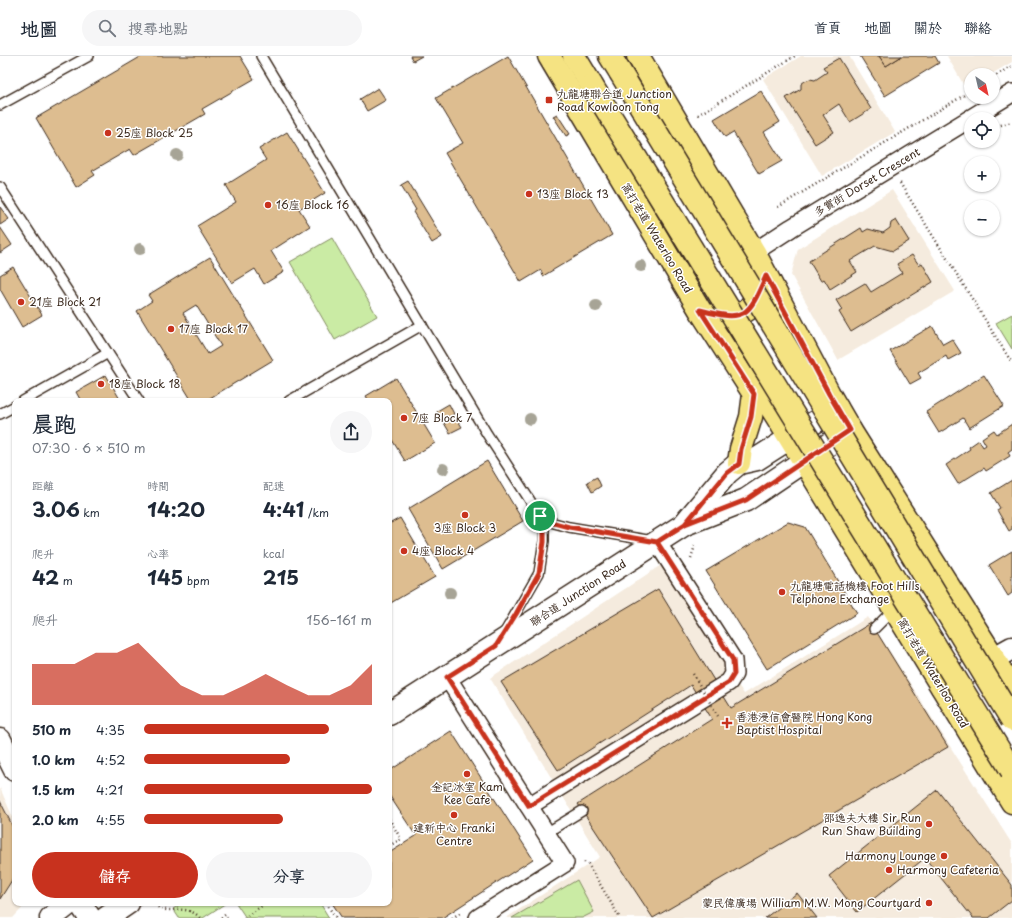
<!DOCTYPE html>
<html lang="zh-TW">
<meta charset="utf-8">
<style>
body{margin:0;font-family:"Playpen Sans","LXGW WenKai TC",sans-serif;background:#f6f6f7;color:#1f2937;height:100vh;display:flex;flex-direction:column;font-size:15px;white-space:nowrap}
*{box-sizing:border-box;margin:0}
p{font-size:13px;color:#747a83}
.icon{flex:none;width:22px;height:22px;fill:none;stroke:currentColor;stroke-width:2;stroke-linecap:round;stroke-linejoin:round}
.map{position:relative;flex:1;overflow:hidden}
.details{position:absolute;left:12px;top:342px;width:380px;height:508px;display:flex;flex-direction:column;background:#fff;border-radius:8px;box-shadow:0 1px 3px #0004}
.details>*{flex:none}
.needle{width:26px;rotate:146deg}
.controls{position:absolute;left:964px;top:12px;display:grid;gap:8px}
.controls a{display:grid;place-items:center;width:36px;height:36px;border-radius:50%;background:#fff;box-shadow:0 1px 3px #0004;font-size:20px}
.pin{position:absolute;display:grid;place-items:center;width:34px;height:34px;color:#fff;margin:-17px;border:2px solid #fff;border-radius:50%;box-shadow:0 1px 4px #0007}
.round{display:grid;place-items:center;flex:none;width:42px;height:42px;border-radius:21px;background:#f6f6f7}
.overview{display:flex;align-items:center;justify-content:space-between;height:68px;padding:0 20px}
h1{font-size:22px;font-weight:700;line-height:30px}
.figures{display:grid;grid-template-columns:repeat(3,1fr);gap:6px;height:68px;padding:4px 20px}
.figures div{display:grid;align-content:center}
.figures b{font-size:20px;font-weight:700}
.figures small{font-size:11px;font-weight:400}
.figures p{font-size:11px}
.chart{height:112px;padding:8px 20px}
.chart p{display:flex;justify-content:space-between}
.chart svg{width:100%;height:72px;margin-top:4px;fill:#c8321e;opacity:.7}
.button{display:flex;gap:8px;margin-top:auto;padding:8px 20px}
.button a{flex:1;height:46px;border-radius:24px;background:#c8321e;color:#fff;font-size:16px;font-weight:700;line-height:46px;text-align:center}
.button a+a{background:#f6f6f7;color:#1f2937}
ul{padding:0 20px;list-style:none;font-size:13px}
li{display:grid;grid-template-columns:64px 48px 1fr;align-items:center;height:30px}
li i{height:10px;border-radius:5px;background:#c8321e}
header{display:flex;align-items:center;gap:24px;box-sizing:border-box;height:56px;padding:0 20px;background:#fff;border-bottom:1px solid #e0e1e3}
header strong{font-size:19px}
nav{display:flex;gap:22px;margin-inline-start:auto;font-size:14px}
.search{width:280px;height:36px;background:#f6f6f7;display:flex;align-items:center;gap:10px;box-sizing:border-box;padding:0 14px;border-radius:22px;color:#747a83;font-size:15px}
.map>svg:first-child{display:block}
.built{fill:#f5ebde}
.green{fill:#caeba4;stroke:#828a61}
.building{fill:#ddbd90;stroke:#3b2a1e;fill-rule:evenodd}
.lines{fill:none;stroke-linecap:round;stroke-linejoin:round}
.service-casing{stroke:#3b2a1e;stroke-width:12}
.minor-casing{stroke:#3b2a1e;stroke-width:20}
.tertiary-casing{stroke:#3b2a1e;stroke-width:25}
.secondary-casing{stroke:#3b2a1e;stroke-width:25}
.primary-casing{stroke:#3b2a1e;stroke-width:25}
.trunk-casing{stroke:#3b2a1e;stroke-width:25}
.path{stroke:#3b2a1e;stroke-width:2.5;stroke-dasharray:1 3;stroke-linecap:butt}
.service{stroke:#fff;stroke-width:9}
.minor{stroke:#fff;stroke-width:17}
.tertiary{stroke:#fff;stroke-width:22}
.secondary{stroke:#fff;stroke-width:22}
.primary{stroke:#f5e382;stroke-width:22}
.trunk{stroke:#f5e382;stroke-width:22}
.trunk-bridge-casing{stroke:#3b2a1e;stroke-width:25;stroke-linecap:butt}
.path-bridge{stroke:#3b2a1e;stroke-width:2.5;stroke-dasharray:1 3;stroke-linecap:butt}
.trunk-bridge{stroke:#f5e382;stroke-width:22}
.tree{fill:#a7a496}
.route-casing{stroke:#fff;stroke-width:8}
.route{stroke:#c8321e;stroke-width:5}
.poi-dot{fill:#c8321e;stroke:#fff;stroke-width:1.5}
.labels{text-anchor:middle;stroke-width:3;stroke-linejoin:round;paint-order:stroke}
.poi-label{font-size:11px;fill:#3b2a1e;stroke:#fff;text-anchor:start}
.street-label{font-size:11px;fill:#3b2a1e;stroke:#fff}
</style>
<header>
<strong>地圖</strong>
<div class="search"><svg class="icon" aria-label="search" viewBox="0 0 24 24"><circle cx="10" cy="10" r="6"/><path d="M15 15l6 6"/></svg>搜尋地點</div>
<nav><a>首頁</a><a>地圖</a><a>關於</a><a>聯絡</a></nav>
</header>
<div class="map">
<svg width="1012" height="862" viewBox="0 0 1012 862">
<rect width="100%" height="100%" fill="#fff"/>
<filter id="ink" filterUnits="userSpaceOnUse"><feTurbulence type="fractalNoise" baseFrequency=".025" numOctaves="2"/><feDisplacementMap in="SourceGraphic" scale="8" xChannelSelector="R" yChannelSelector="G"/><feConvolveMatrix kernelMatrix="1 2 1 2 8 2 1 2 1" color-interpolation-filters="sRGB"/></filter>
<g filter="url(#ink)">
<!-- built -->
<g class="built">
<polygon points="801,0 849,0 895,76 822,120 763,23"/>
<polygon points="947,0 1012,0 1012,6 990,19 971,19 971,30 966,33"/>
<polygon points="892,134 955,235 838,304 791,219 798,193"/>
<polygon points="661,509 744,638 868,561 1012,788 1012,862 506,862 600,801 490,622"/>
<polygon points="0,732 15,766 15,847 27,847 13,862 0,862"/>
</g>
<!-- green -->
<g class="green">
<polygon points="332,182 377,260 335,284 290,206"/>
<polygon points="1012,258 1012,293 996,267"/>
<polygon points="577,824 594,856 582,862 512,862"/>
<polygon points="182,847 226,847 203,862 179,862 173,853"/>
<polygon points="236,847 320,847 329,862 246,862"/>
</g>
<!-- building -->
<g class="building">
<polygon points="142,0 240,0 254,23 202,53 205,58 134,99 130,93 92,115 95,119 76,131 36,62"/>
<polygon points="410,0 422,0 413,5"/>
<polygon points="508,0 612,179 543,220 541,214 521,226 445,97 463,87 436,42"/>
<polygon points="860,0 879,0 886,10 902,0 935,0 939,7 885,40"/>
<polygon points="879,0 902,0 886,10"/>
<polygon points="839,2 871,53 850,66 839,48 823,59 834,76 815,88 786,42 801,33 801,28 805,25 810,23 815,24 827,16 823,11"/>
<polygon points="378,32 386,44 367,55 360,43"/>
<polygon points="761,35 780,66 764,76 782,105 759,118 733,76 725,81 714,63"/>
<polygon points="557,58 570,78 566,80 553,60"/>
<polygon points="287,76 325,137 299,153 310,170 271,195 284,216 264,228 255,213 232,227 197,170 236,146 226,129 266,104 259,93"/>
<polygon points="408,125 442,181 432,187 413,156 416,154 401,129"/>
<polygon points="0,151 9,163 0,169"/>
<polygon points="896,164 909,185 893,195 875,190 850,205 857,216 830,233 824,223 821,225 809,205 861,172 863,176 868,173 883,177 890,172 891,167"/>
<polygon points="0,171 12,189 0,197"/>
<polygon points="912,199 919,209 922,207 933,226 851,276 839,256 842,254 836,244 865,227 871,236 902,217 897,208"/>
<path d="M 210,201 L 273,304 L 205,345 L 192,345 L 137,255 L 152,245 L 148,239 ZM 196,249 L 221,290 L 208,298 L 183,257 Z"/>
<polygon points="13,211 42,259 22,271 0,233 0,219"/>
<polygon points="932,270 943,288 952,283 961,297 948,304 946,300 918,317 921,322 910,328 890,295"/>
<polygon points="106,319 121,345 81,345 76,336"/>
<polygon points="984,319 1004,350 969,372 963,362 939,377 926,356"/>
<polygon points="396,322 435,387 405,405 389,379 389,345 369,345 366,340"/>
<polygon points="449,348 454,358 443,365 437,355"/>
<polygon points="455,360 462,371 450,377 444,367"/>
<polygon points="1012,368 1012,393 1008,396 1010,400 986,415 984,412 958,428 946,409 970,393 969,391 979,384 983,391 986,389 982,382 994,374 997,378"/>
<polygon points="487,405 523,465 443,513 408,453"/>
<polygon points="597,421 601,430 592,436 587,426"/>
<polygon points="1012,424 1012,473 1009,475 997,454 1000,452 991,437"/>
<polygon points="400,462 435,521 389,548 389,468"/>
<polygon points="788,466 805,471 857,557 767,613 706,515"/>
<polygon points="1012,495 1012,537 1008,540 989,509"/>
<polygon points="658,533 731,652 871,567 948,691 653,862 578,748 712,663 691,629 558,714 501,626"/>
<polygon points="451,675 533,803 442,862 342,862 332,847 389,847 389,797 416,780 389,739 389,715"/>
<polygon points="937,734 1012,829 1012,844 989,862 973,862 925,802 857,856 829,820"/>
<polygon points="0,745 12,769 15,779 15,813 12,824 0,843"/>
<polygon points="797,837 817,862 765,862"/>
</g>
<g class="lines">
<defs>
<g id="service">
<polyline points="261,0 487,378 540,460 544,471 544,485 539,517 505,576"/>
<polyline points="0,49 89,0"/>
<polyline points="0,131 139,345"/>
<polyline points="23,345 108,297"/>
<polyline points="289,345 422,269"/>
<polyline points="0,358 15,350"/>
<polyline points="540,460 554,467 569,471 653,485"/>
<polyline points="874,573 894,553"/>
<polyline points="546,777 582,755"/>
</g>
<g id="minor">
<polyline points="754,196 791,172 1012,37"/>
<polyline points="447,621 565,807 478,862"/>
<polyline points="529,750 729,626 734,618 733,604 657,486"/>
</g>
<g id="tertiary">
<polyline points="0,684 15,714"/>
<polyline points="80,847 90,862"/>
</g>
<g id="secondary">
<polyline points="686,466 727,417 739,407 757,403 837,352"/>
<polyline points="942,631 1012,592"/>
<polyline points="389,658 685,468 746,444 850,374"/>
<polyline points="51,862 70,847"/>
<polyline points="106,862 128,847"/>
</g>
<g id="primary">
<polyline points="549,0 700,254 754,338 770,350 777,361 1012,746"/>
<polyline points="638,0 754,196 829,338 850,374 994,602 1012,636"/>
<path d="M 716,258 C 747,264 752,252 763,226"/>
<polyline points="739,407 741,393 751,361 754,338"/>
</g>
<g id="trunk">
<polyline points="574,0 592,30"/>
<polyline points="610,0 620,16"/>
</g>
</defs>
<!-- service casing -->
<use href="#service" class="service-casing"/>
<!-- minor casing -->
<use href="#minor" class="minor-casing"/>
<!-- tertiary casing -->
<use href="#tertiary" class="tertiary-casing"/>
<!-- secondary casing -->
<use href="#secondary" class="secondary-casing"/>
<!-- primary casing -->
<use href="#primary" class="primary-casing"/>
<!-- trunk casing -->
<use href="#trunk" class="trunk-casing"/>
<!-- path -->
<g class="path">
<polyline points="993,21 1012,10"/>
<polyline points="698,59 795,0"/>
<polyline points="997,70 1012,66"/>
<polyline points="900,127 1012,307"/>
<polyline points="778,151 971,35"/>
<polyline points="691,502 695,490"/>
<polyline points="389,763 401,783 389,790"/>
<polyline points="584,806 588,808 620,862"/>
<polyline points="326,847 336,862"/>
<path d="M 155,848 C 166,862 185,845 200,862"/>
<polyline points="221,862 225,859 227,862"/>
<polyline points="244,862 266,847"/>
<polyline points="452,862 460,857"/>
</g>
<!-- service -->
<use href="#service" class="service"/>
<!-- minor -->
<use href="#minor" class="minor"/>
<!-- tertiary -->
<use href="#tertiary" class="tertiary"/>
<!-- secondary -->
<use href="#secondary" class="secondary"/>
<!-- primary -->
<use href="#primary" class="primary"/>
<!-- trunk -->
<use href="#trunk" class="trunk"/>
<defs>
<g id="trunk-bridge">
<polyline points="620,16 1012,664"/>
<polyline points="592,30 1012,715"/>
</g>
</defs>
<!-- trunk-bridge casing -->
<use href="#trunk-bridge" class="trunk-bridge-casing"/>
<!-- path-bridge -->
<polyline class="path-bridge" points="693,618 718,660"/>
<!-- trunk-bridge -->
<use href="#trunk-bridge" class="trunk-bridge"/>
</g>
<!-- trees -->
<g class="tree">
<circle cx="177" cy="99" r="6"/>
<circle cx="140" cy="193" r="6"/>
<circle cx="641" cy="210" r="6"/>
<circle cx="596" cy="250" r="6"/>
<circle cx="530" cy="363" r="6"/>
<circle cx="443" cy="413" r="6"/>
<circle cx="450" cy="537" r="6"/>
</g>
</g>
<g class="lines" filter="url(#ink)">
<defs>
<path id="route" d="M 540,460 L 544,471 L 544,486 L 539,517 L 516,558 L 496,590 L 447,621 L 529,750 L 729,626 L 734,618 L 733,604 L 657,486 L 685,468 L 746,444 L 850,374 L 829,338 L 766,220 C 748,261 746,266 700,254 L 754,338 L 751,361 L 741,393 L 739,408 L 727,417 L 685,468 L 657,486 L 569,471 L 554,467 L 540,460"/>
</defs>
<!-- route casing -->
<use href="#route" class="route-casing"/>
<!-- route -->
<use href="#route" class="route"/>
</g>
<!-- markers -->
<g class="poi-dot">
<rect x="545" y="40" width="8" height="8" rx="2"/>
<circle cx="108" cy="77" r="4"/>
<circle cx="529" cy="138" r="4"/>
<circle cx="268" cy="149" r="4"/>
<circle cx="21" cy="246" r="4"/>
<circle cx="171" cy="273" r="4"/>
<circle cx="101" cy="328" r="4"/>
<circle cx="404" cy="362" r="4"/>
<circle cx="465" cy="459" r="4"/>
<circle cx="404" cy="495" r="4"/>
<circle cx="782" cy="536" r="4"/>
<path d="M725 661h4v4h4v4h-4v4h-4v-4h-4v-4h4z"/>
<circle cx="467" cy="718" r="4"/>
<circle cx="454" cy="759" r="4"/>
<circle cx="929" cy="768" r="4"/>
<circle cx="944" cy="800" r="4"/>
<circle cx="889" cy="814" r="4"/>
<circle cx="929" cy="847" r="4"/>
</g>
<g class="labels">
<!-- poi labels -->
<g class="poi-label">
<text x="557" y="42">九龍塘聯合道 Junction<tspan x="557" dy="13">Road Kowloon Tong</tspan></text>
<text x="116" y="81">25座 Block 25</text>
<text x="537" y="142">13座 Block 13</text>
<text x="276" y="153">16座 Block 16</text>
<text x="29" y="250">21座 Block 21</text>
<text x="179" y="277">17座 Block 17</text>
<text x="109" y="332">18座 Block 18</text>
<text x="412" y="366">7座 Block 7</text>
<text x="465" y="476" text-anchor="middle">3座 Block 3</text>
<text x="412" y="499">4座 Block 4</text>
<text x="790" y="534">九龍塘電話機樓 Foot Hills<tspan x="790" dy="13">Telphone Exchange</tspan></text>
<text x="736" y="665">香港浸信會醫院 Hong Kong<tspan x="736" dy="13">Baptist Hospital</tspan></text>
<text x="467" y="735" text-anchor="middle">金記冰室 Kam<tspan x="467" dy="13">Kee Cafe</tspan></text>
<text x="921" y="766" text-anchor="end">邵逸夫大樓 Sir Run<tspan x="921" dy="13">Run Shaw Building</tspan></text>
<text x="454" y="776" text-anchor="middle">建新中心 Franki<tspan x="454" dy="13">Centre</tspan></text>
<text x="936" y="804" text-anchor="end">Harmony Lounge</text>
<text x="897" y="818">Harmony Cafeteria</text>
<text x="921" y="851" text-anchor="end">蒙民偉廣場 William M.W. Mong Courtyard</text>
</g>
<!-- street labels -->
<g class="street-label">
<text transform="translate(867 126) rotate(-31)" y="4">多實街 Dorset Crescent</text>
<text transform="translate(657 182) rotate(59)" y="4">窩打老道 Waterloo Road</text>
<text transform="translate(578 537) rotate(-33)" y="4">聯合道 Junction Road</text>
<text transform="translate(933 617) rotate(59)" y="4">窩打老道 Waterloo Road</text>
</g>
</g>
</svg>
<div class="controls">
<a><svg class="needle" viewBox="-14 -14 28 28"><path d="M0-13l5 13h-10z" fill="#e53935"/><path d="M0 13l5-13h-10z" fill="#747a83"/></svg></a>
<a><svg class="icon" aria-label="locate" viewBox="0 0 24 24"><circle cx="12" cy="12" r="6"/><path d="M12 2v4M12 18v4M2 12h4M18 12h4"/></svg></a>
<a>+</a>
<a>−</a>
</div>
<div class="pin" style="left:540px;top:460px;background:#1e9e55"><svg class="icon" aria-label="arrive" viewBox="0 0 24 24"><path d="M6 21V4h12l-3 4 3 4H6"/></svg></div>
<section class="details">
<div class="overview"><div><h1>晨跑</h1><p>07:30 · 6 × 510 m</p></div><a class="round"><svg class="icon" aria-label="share" viewBox="0 0 24 24"><path d="M12 15V3M7 8l5-5 5 5M5 13v7h14v-7"/></svg></a></div>
<div class="figures">
<div><p>距離</p><b>3.06<small> km</small></b></div>
<div><p>時間</p><b>14:20</b></div>
<div><p>配速</p><b>4:41<small> /km</small></b></div>
</div>
<div class="figures">
<div><p>爬升</p><b>42<small> m</small></b></div>
<div><p>心率</p><b>145<small> bpm</small></b></div>
<div><p>kcal</p><b>215</b></div>
</div>
<div class="chart"><p><span>爬升</span>156–161 m</p>
<svg viewBox="0 0 160 44" preserveAspectRatio="none"><path d="M0 44V19L10 19L20 19L30 12L40 12L50 6L60 19L70 32L80 38L90 38L100 32L110 25L120 32L130 38L140 38L150 32L160 19V44z"/></svg>
</div>
<ul>
<li><b>510 m</b>4:35<i style="width:81%"></i></li>
<li><b>1.0 km</b>4:52<i style="width:64%"></i></li>
<li><b>1.5 km</b>4:21<i style="width:100%"></i></li>
<li><b>2.0 km</b>4:55<i style="width:61%"></i></li>
</ul>
<div class="button"><a>儲存</a><a>分享</a></div>
</section>
</div>
